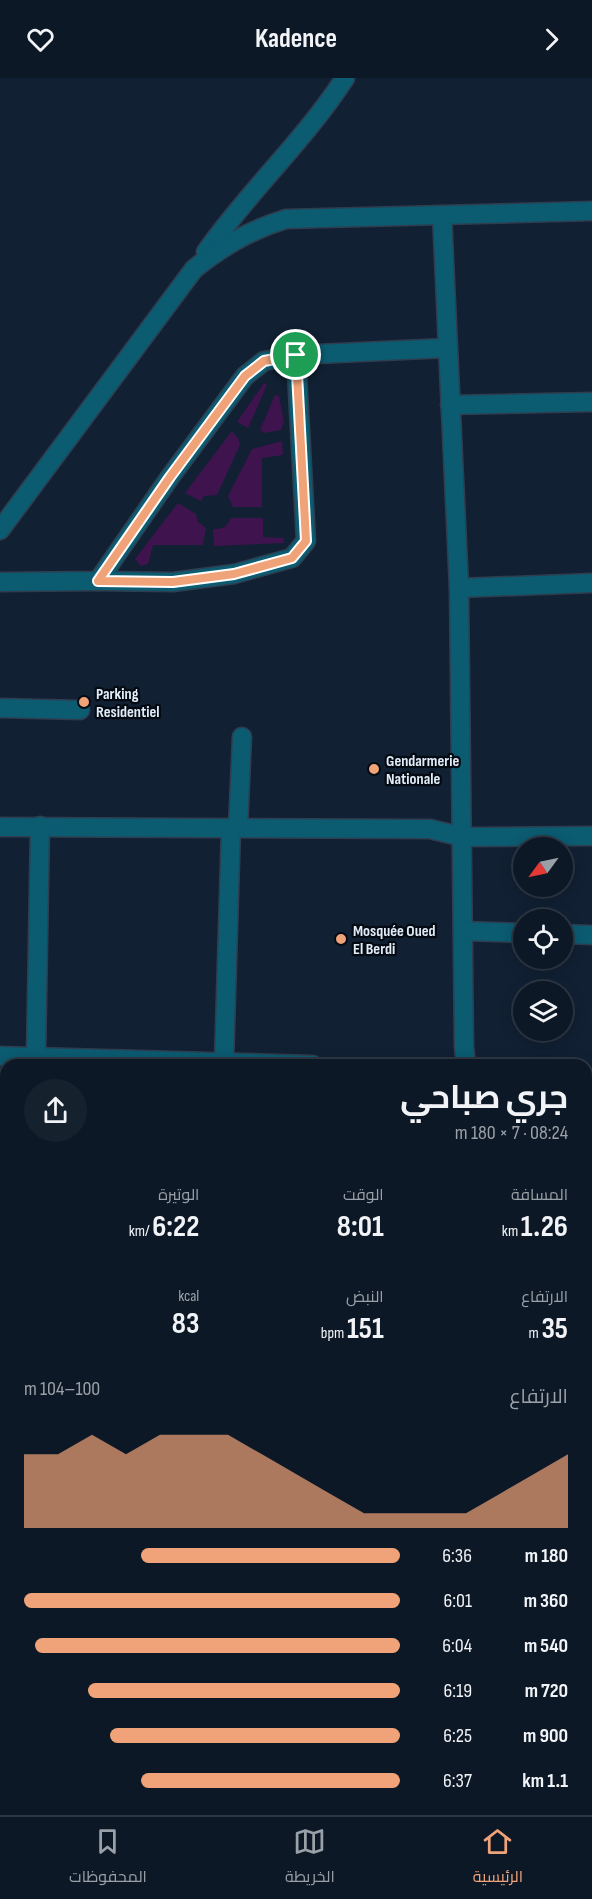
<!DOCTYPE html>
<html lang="ar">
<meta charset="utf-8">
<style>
body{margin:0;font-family:"Sofia Sans Condensed",Cairo,sans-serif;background:#16212e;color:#f1f3f6;direction:rtl;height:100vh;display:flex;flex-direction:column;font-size:22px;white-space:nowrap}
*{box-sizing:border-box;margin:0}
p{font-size:20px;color:#9aa0a7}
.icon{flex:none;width:33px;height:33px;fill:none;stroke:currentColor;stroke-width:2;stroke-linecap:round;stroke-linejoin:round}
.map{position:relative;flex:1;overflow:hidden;direction:ltr}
.details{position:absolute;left:0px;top:981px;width:592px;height:756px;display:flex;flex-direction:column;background:#0d1826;border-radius:18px 18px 0 0;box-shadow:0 3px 15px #0003,0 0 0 2px #2d3743;direction:rtl}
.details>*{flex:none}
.needle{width:39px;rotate:237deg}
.fabs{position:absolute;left:513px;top:759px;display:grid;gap:12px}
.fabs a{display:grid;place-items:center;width:60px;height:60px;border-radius:50%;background:#0d1826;box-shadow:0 3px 15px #0003,0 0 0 2px #2d3743;font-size:30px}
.pin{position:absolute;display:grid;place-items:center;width:51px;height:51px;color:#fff;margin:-26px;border:3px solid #fff;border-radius:50%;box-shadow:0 2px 6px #0007}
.round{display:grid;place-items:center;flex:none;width:63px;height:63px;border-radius:32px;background:#16212e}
.overview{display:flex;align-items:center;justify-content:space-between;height:102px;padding:0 24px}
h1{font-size:33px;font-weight:700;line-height:45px}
.figures{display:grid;grid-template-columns:repeat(3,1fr);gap:9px;height:102px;padding:6px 24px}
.figures div{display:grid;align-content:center}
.figures b{font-size:30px;font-weight:700}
.figures small{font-size:16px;font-weight:400}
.figures p{font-size:16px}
.chart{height:168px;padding:12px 24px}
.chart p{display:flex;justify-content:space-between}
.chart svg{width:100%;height:108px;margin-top:6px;fill:#f0a378;opacity:.7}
ul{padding:0 24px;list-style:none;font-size:20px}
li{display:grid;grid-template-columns:96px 72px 1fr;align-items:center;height:45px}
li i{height:15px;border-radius:8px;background:#f0a378}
header{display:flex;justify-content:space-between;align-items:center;height:78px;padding:0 24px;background:#0d1826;font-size:27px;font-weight:700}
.tab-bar{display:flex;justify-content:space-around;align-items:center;height:84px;border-top:2px solid #2d3743;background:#0d1826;font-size:16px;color:#9aa0a7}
.tab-bar a{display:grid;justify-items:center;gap:3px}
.tab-bar .selected{color:#f0a378}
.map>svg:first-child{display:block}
.green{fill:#3f144e}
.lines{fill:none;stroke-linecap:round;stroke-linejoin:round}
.minor-casing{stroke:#2e3d4f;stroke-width:21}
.major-casing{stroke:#2e3d4f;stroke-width:21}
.minor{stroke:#0b5b71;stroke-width:18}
.major{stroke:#3e90ab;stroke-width:18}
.route-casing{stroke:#fff;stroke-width:12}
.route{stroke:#f0a378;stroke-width:8}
.poi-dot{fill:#f0a378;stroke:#040a12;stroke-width:2}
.labels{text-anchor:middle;stroke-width:4.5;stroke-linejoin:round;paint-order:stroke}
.poi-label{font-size:16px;font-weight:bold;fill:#e1ecf9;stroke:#040a12;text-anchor:start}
</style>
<header><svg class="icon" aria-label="forward" viewBox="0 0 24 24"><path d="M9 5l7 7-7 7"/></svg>Kadence<svg class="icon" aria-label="heart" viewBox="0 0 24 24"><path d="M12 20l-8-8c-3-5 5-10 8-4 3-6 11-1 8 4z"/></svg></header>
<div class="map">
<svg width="592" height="1737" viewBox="0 0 592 1737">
<rect width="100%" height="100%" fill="#112033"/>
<!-- green -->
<g class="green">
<polygon points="264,305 267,307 248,350 237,344"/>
<polygon points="275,317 279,318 284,344 281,352 264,355 260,352"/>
<polygon points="232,353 238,360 240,367 217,417 204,418 201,423 185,415"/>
<polygon points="282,363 283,377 262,380 262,429 233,429 228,418 252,371"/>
<polygon points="178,425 196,436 198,444 206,450 203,467 153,467 148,486 141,488 135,481"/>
<path d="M 231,440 L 263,440 L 263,459 L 283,460 L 284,465 L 214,468 L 213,451 C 223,451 227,449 231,440 Z"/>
</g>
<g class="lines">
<defs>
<g id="minor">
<polyline points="442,137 459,510 464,969 466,987"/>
<path d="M 206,174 C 249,113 304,63 345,0"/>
<polyline points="450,327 592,324"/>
<path d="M 0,452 L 194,191 C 223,168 250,152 286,141 L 592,133"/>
<polyline points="98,503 173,504 234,496 292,480 306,463 296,277"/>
<polyline points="0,504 98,503 170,399 245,298 264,283 296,277 447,270"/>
<polyline points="459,510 592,505"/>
<polyline points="0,630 80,632"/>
<polyline points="0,749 430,751 463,759 592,758"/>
<polyline points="238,750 242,659"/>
<polyline points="463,853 524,855"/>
<polyline points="562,856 592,857"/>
<polyline points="0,978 313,987"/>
<polyline points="36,979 40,748"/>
<polyline points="224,984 231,750"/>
<polyline points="0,1088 6,1088"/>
<polyline points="586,1251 592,1251"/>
</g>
<g id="major">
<polyline points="0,1035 6,1035"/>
<polyline points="586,1047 592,1047"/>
</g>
</defs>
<!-- minor casing -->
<use href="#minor" class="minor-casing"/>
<!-- major casing -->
<use href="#major" class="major-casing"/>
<!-- minor -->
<use href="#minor" class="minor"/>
<!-- major -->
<use href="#major" class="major"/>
</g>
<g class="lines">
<defs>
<polygon id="route" points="296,277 306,463 292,480 234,496 173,504 98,503 170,399 245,298 264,283"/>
</defs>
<!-- route casing -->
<use href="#route" class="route-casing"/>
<!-- route -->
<use href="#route" class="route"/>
</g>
<!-- markers -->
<g class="poi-dot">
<circle cx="84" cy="624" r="6"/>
<circle cx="374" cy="691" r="6"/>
<circle cx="341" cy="861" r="6"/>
</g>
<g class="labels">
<!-- poi labels -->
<g class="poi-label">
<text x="96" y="621">Parking<tspan x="96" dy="18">Residentiel</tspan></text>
<text x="386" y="688">Gendarmerie<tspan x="386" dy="18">Nationale</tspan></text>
<text x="353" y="858">Mosquée Oued<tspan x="353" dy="18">El Berdi</tspan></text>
</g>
</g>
</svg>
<div class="fabs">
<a><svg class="needle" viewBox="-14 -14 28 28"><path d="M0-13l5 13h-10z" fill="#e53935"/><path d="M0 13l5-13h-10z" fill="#9aa0a7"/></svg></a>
<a><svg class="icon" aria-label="locate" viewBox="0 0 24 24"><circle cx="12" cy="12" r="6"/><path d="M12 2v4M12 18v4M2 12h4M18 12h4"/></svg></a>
<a><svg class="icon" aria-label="layers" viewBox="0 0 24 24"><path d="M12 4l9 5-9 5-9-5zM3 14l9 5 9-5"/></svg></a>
</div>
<div class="pin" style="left:296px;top:277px;background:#1e9e55"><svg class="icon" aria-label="arrive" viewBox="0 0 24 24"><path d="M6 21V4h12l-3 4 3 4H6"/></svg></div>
<section class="details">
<div class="overview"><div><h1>جري صباحي</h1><p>08:24 · 7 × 180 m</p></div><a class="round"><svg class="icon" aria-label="share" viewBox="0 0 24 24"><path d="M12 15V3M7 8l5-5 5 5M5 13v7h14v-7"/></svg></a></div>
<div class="figures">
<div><p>المسافة</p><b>1.26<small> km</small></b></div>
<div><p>الوقت</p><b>8:01</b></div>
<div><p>الوتيرة</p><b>6:22<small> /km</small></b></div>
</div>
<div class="figures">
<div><p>الارتفاع</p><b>35<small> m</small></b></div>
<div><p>النبض</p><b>151<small> bpm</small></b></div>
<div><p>kcal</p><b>83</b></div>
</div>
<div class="chart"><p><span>الارتفاع</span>100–104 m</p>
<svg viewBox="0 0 160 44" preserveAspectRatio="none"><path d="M0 44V14L10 14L20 6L30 14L40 6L50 6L60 6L70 14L80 22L90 30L100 38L110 38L120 38L130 38L140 30L150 22L160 14V44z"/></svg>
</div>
<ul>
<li><b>180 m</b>6:36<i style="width:69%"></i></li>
<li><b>360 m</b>6:01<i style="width:100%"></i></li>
<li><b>540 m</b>6:04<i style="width:97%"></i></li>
<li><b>720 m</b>6:19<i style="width:83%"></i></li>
<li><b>900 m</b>6:25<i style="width:77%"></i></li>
<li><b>1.1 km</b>6:37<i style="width:69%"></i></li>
</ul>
</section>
</div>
<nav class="tab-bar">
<a class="selected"><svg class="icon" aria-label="home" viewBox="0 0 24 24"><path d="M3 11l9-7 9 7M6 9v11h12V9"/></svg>الرئيسية</a>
<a><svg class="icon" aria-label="map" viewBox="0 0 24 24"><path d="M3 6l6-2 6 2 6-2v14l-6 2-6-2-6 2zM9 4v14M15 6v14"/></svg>الخريطة</a>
<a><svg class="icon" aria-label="saved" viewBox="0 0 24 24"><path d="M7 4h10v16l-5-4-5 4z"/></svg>المحفوظات</a>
</nav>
